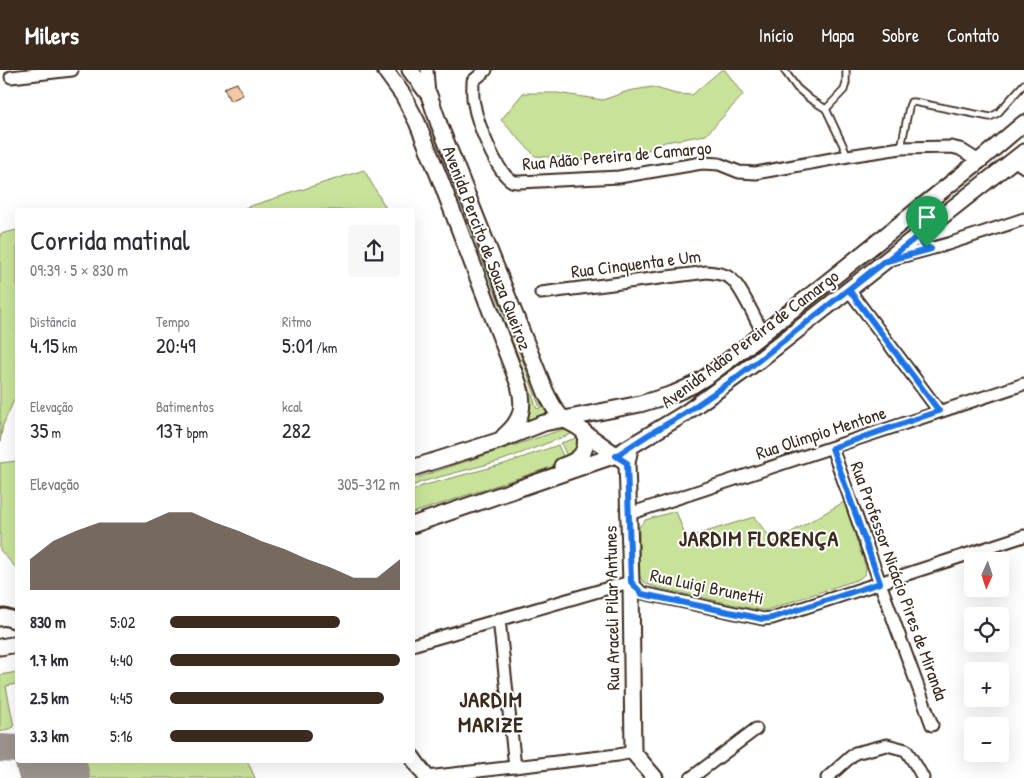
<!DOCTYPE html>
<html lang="pt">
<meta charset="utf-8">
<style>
body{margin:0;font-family:"Patrick Hand",sans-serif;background:#f7f7f7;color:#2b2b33;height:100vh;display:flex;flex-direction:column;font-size:19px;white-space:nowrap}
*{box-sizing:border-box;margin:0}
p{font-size:16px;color:#7c7c81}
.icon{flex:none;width:28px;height:28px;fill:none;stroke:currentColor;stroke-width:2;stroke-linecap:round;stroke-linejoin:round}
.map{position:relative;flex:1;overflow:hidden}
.sheet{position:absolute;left:15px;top:138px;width:400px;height:555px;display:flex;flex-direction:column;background:#fff;border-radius:5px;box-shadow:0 5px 20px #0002}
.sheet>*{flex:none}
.needle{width:32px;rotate:183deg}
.controls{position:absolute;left:964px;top:482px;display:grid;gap:10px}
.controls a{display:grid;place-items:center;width:45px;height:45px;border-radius:5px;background:#fff;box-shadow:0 5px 20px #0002;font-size:25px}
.pin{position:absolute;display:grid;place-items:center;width:42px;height:42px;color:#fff;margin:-51px -21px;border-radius:50% 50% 50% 0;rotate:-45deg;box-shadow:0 0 5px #0007}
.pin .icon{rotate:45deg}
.round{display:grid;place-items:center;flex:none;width:52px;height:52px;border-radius:5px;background:#f7f7f7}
.summary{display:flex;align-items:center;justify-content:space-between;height:85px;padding:0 15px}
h1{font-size:28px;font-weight:600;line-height:38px}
.metrics{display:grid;grid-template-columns:repeat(3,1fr);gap:8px;height:85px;padding:5px 15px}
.metrics div{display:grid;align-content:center}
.metrics b{font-size:21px;font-weight:600}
.metrics small{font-size:14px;font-weight:400}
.metrics p{font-size:14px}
.chart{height:140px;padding:10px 15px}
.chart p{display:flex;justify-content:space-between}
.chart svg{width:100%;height:90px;margin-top:5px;fill:#3b2a1e;opacity:.7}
ul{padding:0 15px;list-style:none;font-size:16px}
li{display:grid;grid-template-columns:80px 60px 1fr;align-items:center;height:38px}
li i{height:12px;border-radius:6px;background:#3b2a1e}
header{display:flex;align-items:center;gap:30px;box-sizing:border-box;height:70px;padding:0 25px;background:#3b2a1e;color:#fff}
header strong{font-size:24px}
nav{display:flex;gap:28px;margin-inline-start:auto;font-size:18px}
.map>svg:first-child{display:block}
.green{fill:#c8e399;stroke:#82865c}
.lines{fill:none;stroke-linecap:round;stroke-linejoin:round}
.taxiway{stroke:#9d948e;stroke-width:28}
.runway{stroke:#9d948e;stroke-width:70}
.building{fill:#f5c7a5;stroke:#3b2a1e}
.lane-casing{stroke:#3b2a1e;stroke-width:9}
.street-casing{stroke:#3b2a1e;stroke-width:15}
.secondary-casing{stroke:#3b2a1e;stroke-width:19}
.lane{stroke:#fff;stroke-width:5.5}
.street{stroke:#fff;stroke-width:11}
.secondary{stroke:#fff;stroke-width:15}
.route-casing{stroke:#fff;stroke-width:10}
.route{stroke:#1a73e8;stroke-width:6}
.labels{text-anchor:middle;stroke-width:4;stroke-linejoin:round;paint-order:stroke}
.street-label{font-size:18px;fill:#3b2a1e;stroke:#fff}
.district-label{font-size:22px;font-weight:bold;letter-spacing:1px;fill:#3b2a1e;stroke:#fff}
</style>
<header>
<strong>Milers</strong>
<nav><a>Início</a><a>Mapa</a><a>Sobre</a><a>Contato</a></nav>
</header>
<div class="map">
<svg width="1024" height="708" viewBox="0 0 1024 708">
<rect width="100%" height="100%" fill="#fff"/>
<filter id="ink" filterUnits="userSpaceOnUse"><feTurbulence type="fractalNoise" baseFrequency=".02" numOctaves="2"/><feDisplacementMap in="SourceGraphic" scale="10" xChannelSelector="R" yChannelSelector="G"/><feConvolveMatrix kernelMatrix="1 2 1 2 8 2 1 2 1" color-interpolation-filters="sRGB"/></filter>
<g filter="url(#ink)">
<!-- green -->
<g class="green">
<polygon points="721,0 725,0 743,25 706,65 665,72 633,87 588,90 535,86 501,50 523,23 557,23 603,30 628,21 652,17 676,24 692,25"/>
<polygon points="364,100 387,140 238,140"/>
<polygon points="17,160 17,323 3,355 0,372 0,164"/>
<path d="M 477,173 L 548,342 L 548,345 L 525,354 C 529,339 530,332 527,317 L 472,176 L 474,176 L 516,280 L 537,339 L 540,338 L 521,287 L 476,174 Z"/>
<polygon points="564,359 567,359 574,363 503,390 421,412 413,416 413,409"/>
<polygon points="579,367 582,375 569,391 561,373"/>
<polygon points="558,375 566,392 413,443 413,421 422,416 504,394"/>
<polygon points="17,391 18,391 17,499 0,480 0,393"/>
<path d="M 844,432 L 866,498 L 865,504 L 859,509 L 767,540 L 759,540 L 658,518 C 649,515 643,514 639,505 L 639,457 L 645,450 L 676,441 L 686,468 L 754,447 L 774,472 Z"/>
<polygon points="17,602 17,614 6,616 14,657 0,662 0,605"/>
<polygon points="85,690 247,690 255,708 89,708"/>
</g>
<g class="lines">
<!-- taxiway -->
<g class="taxiway">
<polyline points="0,678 18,679"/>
<polyline points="41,690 54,702"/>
</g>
<!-- runway -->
<polyline class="runway" points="50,690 55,708"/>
</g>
<!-- building -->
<polygon class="building" points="237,13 243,25 230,31 224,18"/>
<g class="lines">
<defs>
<g id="lane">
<polyline points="784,0 797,18 810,29 826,39"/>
<polyline points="826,39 848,86"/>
<polyline points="826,39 844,20 846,13 846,0"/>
<polyline points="901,78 909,37 911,32 914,32 990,47 998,43 1024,14"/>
</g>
<g id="street">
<polyline points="427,0 429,25"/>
<path d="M 486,0 L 473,11 C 473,19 472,27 474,34 C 477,52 496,102 512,111 C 514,112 518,112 520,112 L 619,107 L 702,93 L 719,94 L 739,102 L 756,103 L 848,86 L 901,78 L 951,77 L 960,79 L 979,91"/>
<polyline points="11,7 72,0"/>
<polyline points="1014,90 1024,97"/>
<polyline points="889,190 948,174 1024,149"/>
<polyline points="849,220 939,341"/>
<path d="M 541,223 L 707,202 C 714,203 723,203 730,208 C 740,214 756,251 763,263"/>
<polyline points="832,378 880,513 932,655"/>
<polyline points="629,444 1024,314"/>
<polyline points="499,549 515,697"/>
<polyline points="412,575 619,515 631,512 642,523 763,549 772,548 1024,466"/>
<polyline points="427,707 618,685 633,682"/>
<polyline points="691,708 756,659"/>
<polyline points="827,708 855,683 887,675 906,680 917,697 923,708"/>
</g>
<g id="secondary">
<path d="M 385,0 L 403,25 L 417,52 L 442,114 L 519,315 C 525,337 522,351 504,366"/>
<path d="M 410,0 L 429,25 L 439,54 L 546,323 C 551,332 556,344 565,350 C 572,354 579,356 585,363 L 627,393"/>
<polyline points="629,383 627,393 631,512 633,682 655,708"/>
<path d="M 562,396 C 580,390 588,383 585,363"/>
<polyline points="412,398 498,371 544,353 640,334 673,324 693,315 709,305 747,276 979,91 1024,53"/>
<polyline points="412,455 616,385 684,344 758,291 1024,82"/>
<polyline points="0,548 4,547 18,551"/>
<polyline points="0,577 18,574"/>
<polyline points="412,687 427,708"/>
</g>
</defs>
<!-- lane casing -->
<use href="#lane" class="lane-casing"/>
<!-- street casing -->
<use href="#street" class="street-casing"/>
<!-- secondary casing -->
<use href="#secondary" class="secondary-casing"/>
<!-- lane -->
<use href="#lane" class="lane"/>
<!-- street -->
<use href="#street" class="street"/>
<!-- secondary -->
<use href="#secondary" class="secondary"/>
</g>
</g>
<g class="lines" filter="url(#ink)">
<defs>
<polyline id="route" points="927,177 931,179 883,192 758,291 729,313 684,344 648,365 616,386 627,393 631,512 642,524 763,549 772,548 880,513 832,378 939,341 849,220 923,162 920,166 920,171 922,175 927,177"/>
</defs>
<!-- route casing -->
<use href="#route" class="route-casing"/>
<!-- route -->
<use href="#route" class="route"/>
</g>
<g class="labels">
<!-- street labels -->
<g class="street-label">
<text transform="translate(617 86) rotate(-5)" y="6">Rua Adão Pereira de Camargo</text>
<text transform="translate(487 178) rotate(69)" y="6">Avenida Percito de Souza Queiroz</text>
<text transform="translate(636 194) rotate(-7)" y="6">Rua Cinquenta e Um</text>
<text transform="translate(750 269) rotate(-37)" y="6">Avenida Adão Pereira de Camargo</text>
<text transform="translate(821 363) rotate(-18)" y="6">Rua Olimpio Mentone</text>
<text transform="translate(899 511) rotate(70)" y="6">Rua Professor Nicácio Pires de Miranda</text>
<text transform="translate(707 517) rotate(12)" y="6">Rua Luigi Brunetti</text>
<text transform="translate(612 538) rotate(-91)" y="6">Rua Araceli Pilar Antunes</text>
</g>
<!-- district labels -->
<g class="district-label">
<text x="759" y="476">JARDIM FLORENÇA</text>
<text x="491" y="637">JARDIM<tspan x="491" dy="25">MARIZE</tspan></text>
</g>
</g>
</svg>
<div class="controls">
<a><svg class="needle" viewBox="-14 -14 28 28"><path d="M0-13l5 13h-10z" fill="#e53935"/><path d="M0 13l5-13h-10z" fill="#7c7c81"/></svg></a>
<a><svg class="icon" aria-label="locate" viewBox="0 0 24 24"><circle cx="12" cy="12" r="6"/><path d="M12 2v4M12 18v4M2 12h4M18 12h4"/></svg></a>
<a>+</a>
<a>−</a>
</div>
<div class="pin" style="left:927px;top:177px;background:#1e9e55"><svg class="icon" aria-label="arrive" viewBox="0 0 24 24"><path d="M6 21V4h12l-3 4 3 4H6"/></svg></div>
<section class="sheet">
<div class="summary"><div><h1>Corrida matinal</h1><p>09:39 · 5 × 830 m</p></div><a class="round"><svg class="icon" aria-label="share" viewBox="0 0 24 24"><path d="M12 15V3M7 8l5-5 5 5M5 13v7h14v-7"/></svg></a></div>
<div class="metrics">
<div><p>Distância</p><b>4.15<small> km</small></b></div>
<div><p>Tempo</p><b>20:49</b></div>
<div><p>Ritmo</p><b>5:01<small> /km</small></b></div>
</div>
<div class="metrics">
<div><p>Elevação</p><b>35<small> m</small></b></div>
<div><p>Batimentos</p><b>137<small> bpm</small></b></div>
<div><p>kcal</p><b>282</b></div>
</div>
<div class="chart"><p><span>Elevação</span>305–312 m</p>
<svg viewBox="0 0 160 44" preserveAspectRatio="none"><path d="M0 44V29L10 20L20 15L30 11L40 11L50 11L60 6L70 6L80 11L90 15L100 20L110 24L120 29L130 33L140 38L150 38L160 29V44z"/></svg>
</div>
<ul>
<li><b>830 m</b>5:02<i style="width:74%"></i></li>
<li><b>1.7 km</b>4:40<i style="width:100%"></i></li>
<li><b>2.5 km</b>4:45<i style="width:93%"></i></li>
<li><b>3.3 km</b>5:16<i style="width:62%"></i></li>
</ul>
</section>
</div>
